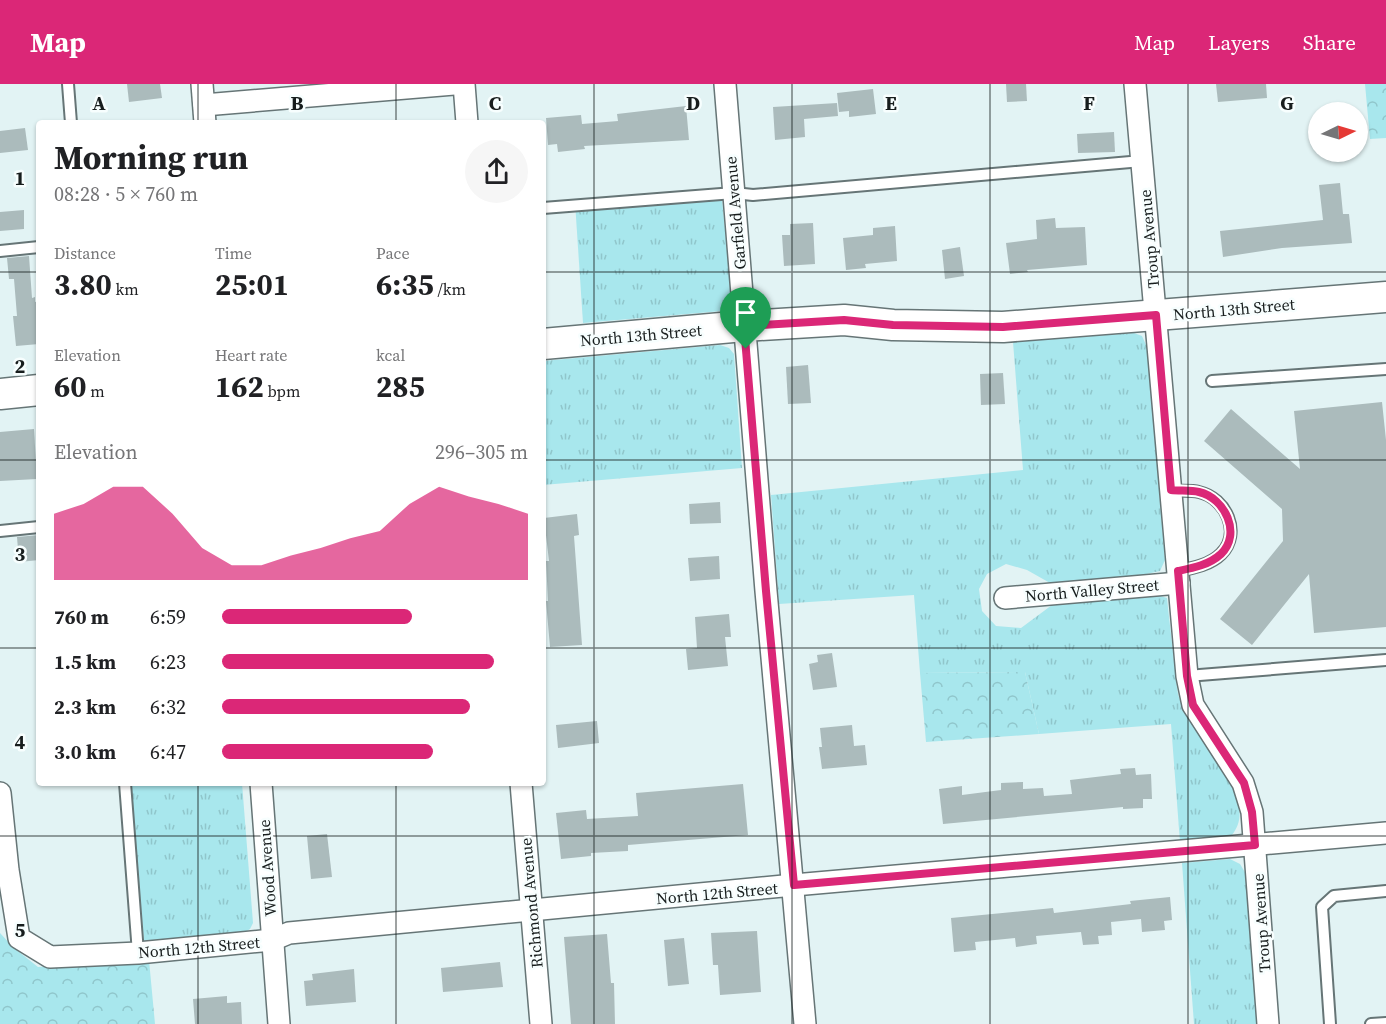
<!DOCTYPE html>
<meta charset="utf-8">
<style>
body{margin:0;font-family:"Source Serif 4",serif;background:#f6f6f6;color:#202124;height:100vh;display:flex;flex-direction:column;font-size:22px;white-space:nowrap}
*{box-sizing:border-box;margin:0}
p{font-size:20px;color:#757577}
.icon{flex:none;width:33px;height:33px;fill:none;stroke:currentColor;stroke-width:2;stroke-linecap:round;stroke-linejoin:round}
.map{position:relative;flex:1;overflow:hidden}
.panel{position:absolute;left:36px;top:36px;width:510px;height:666px;display:flex;flex-direction:column;background:#fff;border-radius:6px;box-shadow:0 2px 4px #0004}
.panel>*{flex:none}
.needle{width:39px;rotate:85deg}
.fabs{position:absolute;left:1308px;top:18px;display:grid;gap:12px}
.fabs a{display:grid;place-items:center;width:60px;height:60px;border-radius:50%;background:#fff;box-shadow:0 2px 4px #0004;font-size:30px}
.pin{position:absolute;display:grid;place-items:center;width:51px;height:51px;color:#fff;margin:-62px -26px;border-radius:50% 50% 50% 0;rotate:-45deg;box-shadow:0 0 6px #0007}
.pin .icon{rotate:45deg}
.round{display:grid;place-items:center;flex:none;width:63px;height:63px;border-radius:32px;background:#f6f6f6}
.summary{display:flex;align-items:center;justify-content:space-between;height:102px;padding:0 18px}
h1{font-size:33px;font-weight:700;line-height:45px}
.metrics{display:grid;grid-template-columns:repeat(3,1fr);gap:9px;height:102px;padding:6px 18px}
.metrics div{display:grid;align-content:center}
.metrics b{font-size:30px;font-weight:700}
.metrics small{font-size:16px;font-weight:400}
.metrics p{font-size:16px}
.chart{height:168px;padding:12px 18px}
.chart p{display:flex;justify-content:space-between}
.chart svg{width:100%;height:108px;margin-top:6px;fill:#db2777;opacity:.7}
ul{padding:0 18px;list-style:none;font-size:20px}
li{display:grid;grid-template-columns:96px 72px 1fr;align-items:center;height:45px}
li i{height:15px;border-radius:8px;background:#db2777}
header{display:flex;align-items:center;gap:36px;box-sizing:border-box;height:84px;padding:0 30px;background:#db2777;color:#fff}
header strong{font-size:28px}
nav{display:flex;gap:33px;margin-inline-start:auto;font-size:21px}
.map>svg:first-child{display:block}
.grass{fill:url(#grass-tufts)}
.forest{fill:url(#forest-crowns)}
.building{fill:#abbbbc}
.lines{fill:none;stroke-linecap:round;stroke-linejoin:round}
.lane-casing{stroke:#667576;stroke-width:14}
.street-casing{stroke:#667576;stroke-width:24}
.secondary-casing{stroke:#667576;stroke-width:33}
.lane{stroke:#fff;stroke-width:10}
.street{stroke:#fff;stroke-width:21}
.secondary{stroke:#fff;stroke-width:30}
.route-casing{stroke:#fff;stroke-width:12}
.route{stroke:#db2777;stroke-width:8}
.grid{fill:none;stroke:#171d1d;stroke-width:1.5;stroke-opacity:0.55}
.labels{text-anchor:middle;stroke-width:5;stroke-linejoin:round;paint-order:stroke}
.street-label{font-size:16px;fill:#171d1d;stroke:#f7fefe}
.grid-label{font-size:20px;text-anchor:middle;font-weight:bold;fill:#171d1d;stroke:#f7fefe;stroke-width:5;stroke-linejoin:round;paint-order:stroke}
</style>
<header>
<strong>Map</strong>
<nav><a>Map</a><a>Layers</a><a>Share</a></nav>
</header>
<div class="map">
<svg width="1386" height="940" viewBox="0 0 1386 940">
<defs>
<pattern id="grass-tufts" width="24" height="20" patternUnits="userSpaceOnUse" patternTransform="scale(1.5)"><rect width="24" height="20" fill="#a8e7ed"/><path d="M3 7l-1-3M5 7V3M7 7l1-3M15 17l-1-3M17 17v-4M19 17l1-3" fill="none" stroke="#90c6cb"/></pattern>
<pattern id="forest-crowns" width="20" height="18" patternUnits="userSpaceOnUse" patternTransform="scale(1.5)"><rect width="20" height="18" fill="#a8e7ed"/><path d="M2 6a3 3 0 1 1 6 0M12 15a3 3 0 1 1 6 0" fill="none" stroke="#90c6cb"/></pattern>
</defs>
<rect width="100%" height="100%" fill="#e2f3f4"/>
<!-- grass -->
<g class="grass">
<polygon points="721,105 731,208 728,220 722,227 583,239 575,118"/>
<path d="M 1134,249 L 1142,252 L 1147,263 L 1165,476 L 1160,487 L 1142,491 L 1050,499 L 1027,486 L 1006,480 L 987,490 L 979,505 L 982,527 L 996,542 L 1021,544 L 1052,521 L 1157,511 L 1167,514 C 1169,535 1172,557 1174,578 C 1176,588 1176,600 1178,610 C 1188,650 1265,714 1231,752 L 1180,758 L 1171,640 L 1039,650 L 1025,588 L 920,589 L 914,511 L 779,520 L 771,411 L 1023,386 L 1013,258 Z"/>
<polygon points="720,261 729,264 734,270 742,384 543,401 543,277"/>
<polygon points="129,699 242,699 253,839 250,845 244,849 144,857"/>
<polygon points="1230,775 1240,780 1246,790 1257,940 1194,940 1182,779"/>
</g>
<!-- forest -->
<g class="forest">
<polygon points="1365,0 1386,0 1386,54 1370,55"/>
<polygon points="1025,588 1039,650 926,658 920,589"/>
<polygon points="0,849 14,864 38,883 149,876 155,940 0,940"/>
</g>
<!-- building -->
<g class="building">
<polygon points="127,0 160,0 162,14 129,18"/>
<polygon points="1006,0 1026,0 1027,17 1007,18"/>
<polygon points="1216,0 1266,0 1267,14 1218,18"/>
<polygon points="873,5 876,30 849,33 849,27 839,28 837,9"/>
<polygon points="837,19 838,32 804,35 805,53 775,56 773,23"/>
<polygon points="686,22 689,56 584,62 585,65 558,68 557,60 548,61 546,34 581,31 582,40 618,37 617,30"/>
<polygon points="25,44 28,66 0,69 0,47"/>
<polygon points="1114,48 1115,68 1078,69 1077,50"/>
<polygon points="1340,99 1343,130 1349,130 1352,159 1282,164 1223,173 1220,147 1323,136 1319,101"/>
<polygon points="24,126 24,145 0,147 0,128"/>
<polygon points="1055,134 1056,144 1085,143 1087,181 1027,186 1028,188 1010,190 1006,159 1037,155 1036,136"/>
<polygon points="813,139 815,180 784,182 782,151 790,151 790,140"/>
<polygon points="895,142 897,177 865,180 866,184 846,186 843,154 873,151 873,144"/>
<polygon points="960,163 964,192 945,195 942,166"/>
<polygon points="29,172 32,214 35,213 35,218 39,217 39,260 16,262 13,232 17,232 14,195 9,195 7,174"/>
<polygon points="808,281 811,319 788,320 786,283"/>
<polygon points="1003,289 1005,320 981,321 980,290"/>
<polygon points="1382,318 1386,356 1386,543 1314,549 1309,490 1252,561 1220,535 1283,457 1282,425 1204,357 1231,325 1300,385 1294,327"/>
<polygon points="34,345 37,395 0,397 0,348"/>
<polygon points="720,418 721,439 690,440 689,420"/>
<polygon points="577,430 579,451 574,452 582,561 550,563 546,517 548,517 546,477 549,477 544,434"/>
<polygon points="39,451 39,476 19,478 17,453"/>
<polygon points="719,472 720,495 690,497 688,474"/>
<polygon points="729,530 731,553 725,553 728,582 688,586 686,565 697,564 695,533"/>
<polygon points="832,569 837,603 813,606 809,580 818,578 817,571"/>
<polygon points="597,637 599,659 558,664 556,641"/>
<polygon points="852,641 854,662 865,661 867,681 822,685 819,663 822,663 820,644"/>
<polygon points="1135,684 1136,691 1151,690 1152,715 1143,715 1143,724 1123,725 1123,723 943,740 939,705 962,702 962,711 1001,706 1001,699 1023,698 1023,705 1043,704 1044,712 1072,710 1070,696 1121,690 1120,685"/>
<polygon points="743,700 748,751 628,761 628,767 591,769 591,772 561,775 556,729 586,726 587,735 638,732 636,709"/>
<polygon points="327,750 332,793 311,795 307,752"/>
<polygon points="1170,813 1172,836 1164,837 1165,846 1142,848 1141,835 1111,838 1112,851 1098,852 1099,860 1083,861 1081,848 1036,852 1037,860 1016,863 1015,854 975,858 976,866 954,868 951,834 1053,824 1054,829 1131,820 1130,817"/>
<polygon points="757,847 761,908 720,911 718,881 713,881 711,849"/>
<polygon points="607,850 611,899 614,899 615,940 571,940 564,853"/>
<polygon points="684,854 689,900 668,902 664,856"/>
<polygon points="500,878 503,903 443,908 441,884"/>
<polygon points="354,885 356,918 306,922 304,897 313,896 312,890"/>
<polygon points="227,912 227,919 241,918 242,940 195,940 193,915"/>
</g>
<g class="lines">
<defs>
<g id="lane">
<polyline points="68,0 71,39"/>
<polyline points="543,124 734,109 753,111 1142,77"/>
<polyline points="0,167 39,163"/>
<polyline points="1212,297 1386,285"/>
<path d="M 1171,407 C 1180,407 1191,406 1199,408 C 1226,414 1242,449 1221,470 C 1210,481 1193,484 1178,487"/>
<polyline points="0,447 39,443"/>
<polyline points="1187,592 1386,576"/>
<polyline points="125,699 138,869"/>
<polyline points="1330,940 1322,823 1334,812 1386,807"/>
<polyline points="1371,940 1386,939"/>
</g>
<g id="street">
<polyline points="202,0 205,39"/>
<polyline points="464,0 467,39"/>
<polyline points="725,0 766,507 805,940"/>
<polyline points="1135,0 1187,592 1193,621 1243,699 1252,728 1268,940"/>
<polyline points="204,21 454,0"/>
<polyline points="1005,514 1179,499"/>
<polyline points="261,699 279,940"/>
<polyline points="521,699 541,940"/>
<polyline points="0,709 8,786 19,854 50,873 138,869 272,856 289,849 794,801 1386,749"/>
</g>
<g id="secondary">
<polyline points="543,260 744,242 844,236 893,241 1003,243 1386,213"/>
<polyline points="0,310 39,306"/>
</g>
</defs>
<!-- lane casing -->
<use href="#lane" class="lane-casing"/>
<!-- street casing -->
<use href="#street" class="street-casing"/>
<!-- secondary casing -->
<use href="#secondary" class="secondary-casing"/>
<!-- lane -->
<use href="#lane" class="lane"/>
<!-- street -->
<use href="#street" class="street"/>
<!-- secondary -->
<use href="#secondary" class="secondary"/>
</g>
<g class="lines">
<defs>
<path id="route" d="M 1156,231 L 1171,406 C 1180,407 1191,406 1199,408 C 1225,414 1242,450 1221,470 C 1209,481 1193,484 1178,487 L 1187,592 L 1193,621 L 1244,699 L 1252,728 L 1255,761 L 794,801 L 766,507 L 744,242 L 844,236 L 893,241 L 1003,243 Z"/>
</defs>
<!-- route casing -->
<use href="#route" class="route-casing"/>
<!-- route -->
<use href="#route" class="route"/>
</g>
<!-- grid -->
<path class="grid" d="M 198,0 L 198,39M 396,0 L 396,39M 594,0 L 594,940M 792,0 L 792,940M 990,0 L 990,940M 1188,0 L 1188,940M 0,188 L 39,188M 543,188 L 1386,188M 0,376 L 39,376M 543,376 L 1386,376M 0,564 L 39,564M 543,564 L 1386,564M 198,699 L 198,940M 396,699 L 396,940M 0,752 L 1386,752"/>
<g class="labels">
<!-- street labels -->
<g class="street-label">
<text transform="translate(735 129) rotate(-95)" y="6">Garfield Avenue</text>
<text transform="translate(1149 155) rotate(-95)" y="6">Troup Avenue</text>
<text transform="translate(1234 225) rotate(-5)" y="6">North 13th Street</text>
<text transform="translate(641 251) rotate(-5)" y="6">North 13th Street</text>
<text transform="translate(1092 506) rotate(-5)" y="6">North Valley Street</text>
<text transform="translate(267 784) rotate(-94)" y="6">Wood Avenue</text>
<text transform="translate(717 809) rotate(-5)" y="6">North 12th Street</text>
<text transform="translate(531 819) rotate(-95)" y="6">Richmond Avenue</text>
<text transform="translate(1261 839) rotate(-94)" y="6">Troup Avenue</text>
<text transform="translate(199 863) rotate(-5)" y="6">North 12th Street</text>
</g>
</g>
<g class="grid-label">
<text x="99" y="26">A</text>
<text x="297" y="26">B</text>
<text x="495" y="26">C</text>
<text x="693" y="26">D</text>
<text x="891" y="26">E</text>
<text x="1089" y="26">F</text>
<text x="1287" y="26">G</text>
<text x="20" y="101">1</text>
<text x="20" y="289">2</text>
<text x="20" y="477">3</text>
<text x="20" y="665">4</text>
<text x="20" y="853">5</text>
</g>
</svg>
<div class="fabs">
<a><svg class="needle" viewBox="-14 -14 28 28"><path d="M0-13l5 13h-10z" fill="#e53935"/><path d="M0 13l5-13h-10z" fill="#757577"/></svg></a>
</div>
<div class="pin" style="left:746px;top:265px;background:#1e9e55"><svg class="icon" aria-label="arrive" viewBox="0 0 24 24"><path d="M6 21V4h12l-3 4 3 4H6"/></svg></div>
<section class="panel">
<div class="summary"><div><h1>Morning run</h1><p>08:28 · 5 × 760 m</p></div><a class="round"><svg class="icon" aria-label="share" viewBox="0 0 24 24"><path d="M12 15V3M7 8l5-5 5 5M5 13v7h14v-7"/></svg></a></div>
<div class="metrics">
<div><p>Distance</p><b>3.80<small> km</small></b></div>
<div><p>Time</p><b>25:01</b></div>
<div><p>Pace</p><b>6:35<small> /km</small></b></div>
</div>
<div class="metrics">
<div><p>Elevation</p><b>60<small> m</small></b></div>
<div><p>Heart rate</p><b>162<small> bpm</small></b></div>
<div><p>kcal</p><b>285</b></div>
</div>
<div class="chart"><p><span>Elevation</span>296–305 m</p>
<svg viewBox="0 0 160 44" preserveAspectRatio="none"><path d="M0 44V17L10 13L20 6L30 6L40 17L50 31L60 38L70 38L80 34L90 31L100 27L110 24L120 13L130 6L140 10L150 13L160 17V44z"/></svg>
</div>
<ul>
<li><b>760 m</b>6:59<i style="width:62%"></i></li>
<li><b>1.5 km</b>6:23<i style="width:89%"></i></li>
<li><b>2.3 km</b>6:32<i style="width:81%"></i></li>
<li><b>3.0 km</b>6:47<i style="width:69%"></i></li>
</ul>
</section>
</div>
